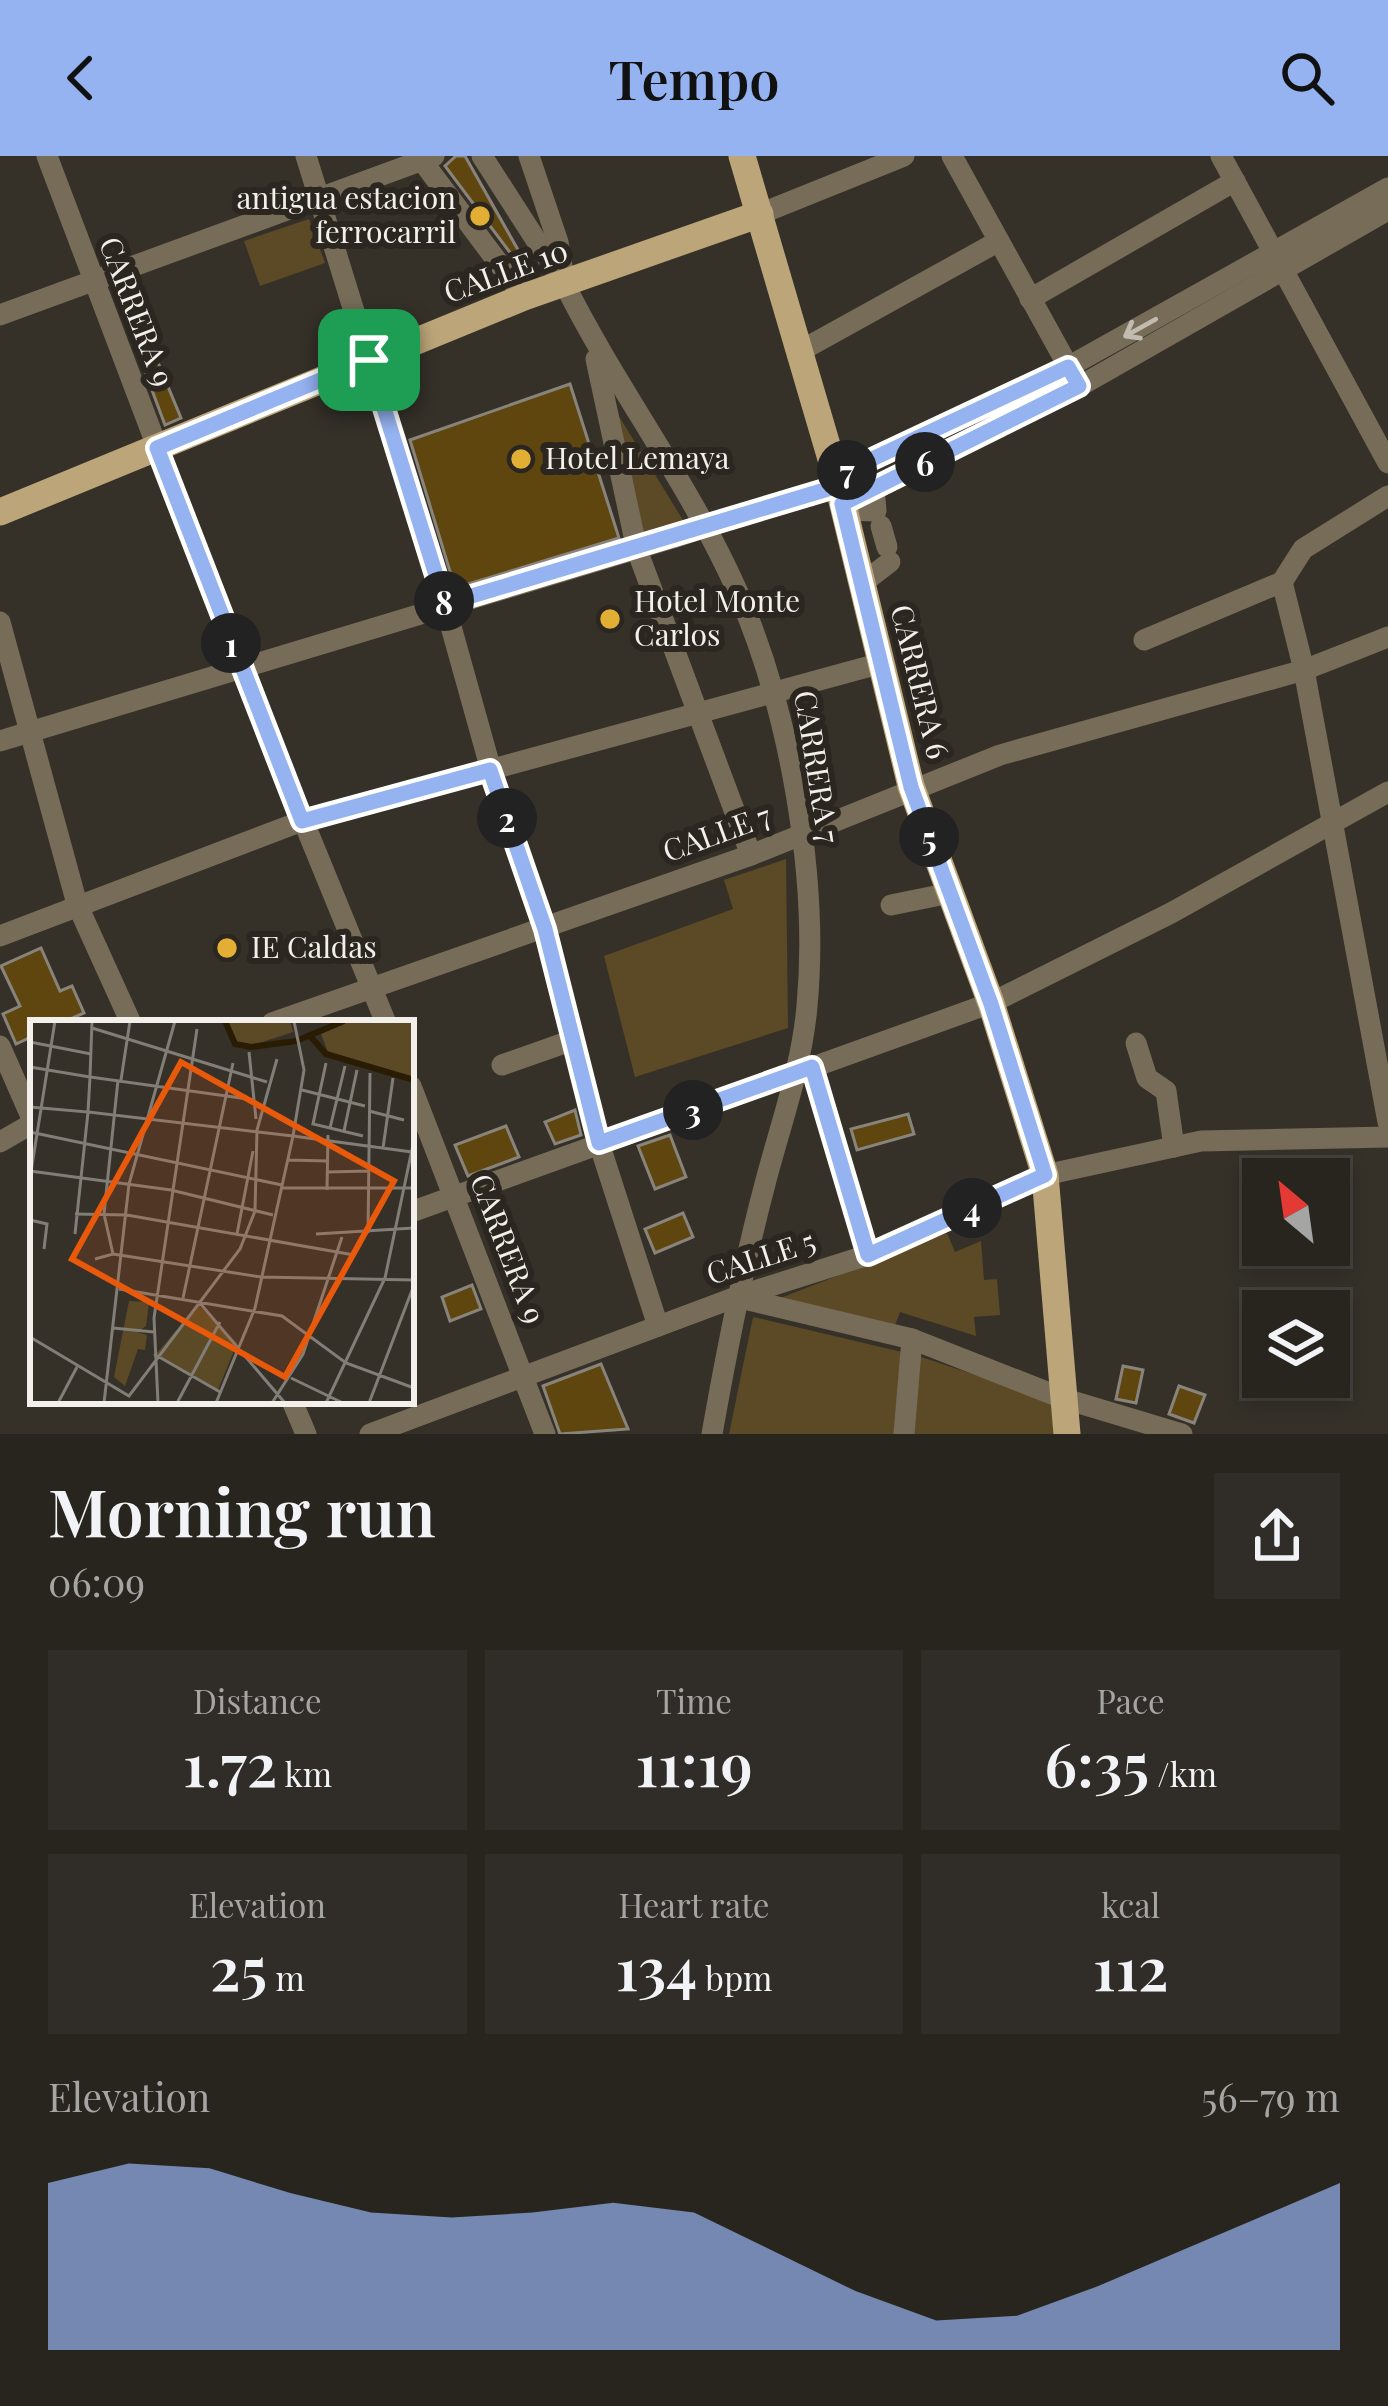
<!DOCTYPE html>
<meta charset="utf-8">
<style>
body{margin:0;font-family:"Playfair Display",serif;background:#302d28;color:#f1f3f6;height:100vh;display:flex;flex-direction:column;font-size:45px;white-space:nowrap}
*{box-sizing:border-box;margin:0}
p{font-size:39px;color:#a5a5a4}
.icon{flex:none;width:66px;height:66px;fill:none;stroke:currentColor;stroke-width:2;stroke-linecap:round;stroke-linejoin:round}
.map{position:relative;height:1278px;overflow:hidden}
.details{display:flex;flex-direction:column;background:#28251f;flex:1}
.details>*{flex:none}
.needle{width:78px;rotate:331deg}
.fabs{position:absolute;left:1242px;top:1002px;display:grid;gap:24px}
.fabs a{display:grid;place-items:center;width:108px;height:108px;border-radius:0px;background:#28251f;box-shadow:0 6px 18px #0003,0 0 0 3px #44423d;font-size:60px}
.pin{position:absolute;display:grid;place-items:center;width:102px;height:102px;color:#fff;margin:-51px;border-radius:24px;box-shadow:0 6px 18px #0006}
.km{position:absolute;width:60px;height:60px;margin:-30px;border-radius:50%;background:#222;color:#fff;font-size:33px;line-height:60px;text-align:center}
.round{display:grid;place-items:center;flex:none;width:126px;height:126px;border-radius:0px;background:#302d28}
.head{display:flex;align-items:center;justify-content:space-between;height:204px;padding:0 48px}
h1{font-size:66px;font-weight:600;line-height:90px}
.metrics{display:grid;grid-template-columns:repeat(3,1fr);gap:18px;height:204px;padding:12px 48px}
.metrics div{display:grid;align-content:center;border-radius:0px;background:#302d28;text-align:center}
.metrics b{font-size:60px;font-weight:600}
.metrics small{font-size:33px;font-weight:400}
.metrics p{font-size:33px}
.chart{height:336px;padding:24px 48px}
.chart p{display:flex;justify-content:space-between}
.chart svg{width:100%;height:216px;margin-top:12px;fill:#95b2f1;opacity:.7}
header{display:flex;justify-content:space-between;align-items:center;height:156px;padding:0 48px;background:#95b2f1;color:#111;font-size:54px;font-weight:600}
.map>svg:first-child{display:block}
.green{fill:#5b4a25}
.building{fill:#5e460e;stroke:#89847b;stroke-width:3}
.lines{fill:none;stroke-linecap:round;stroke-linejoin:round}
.minor{stroke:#776c57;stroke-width:21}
.major{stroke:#bca679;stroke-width:27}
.minor-bridge{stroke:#776c57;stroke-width:21}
.oneway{stroke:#c1bbb0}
.route-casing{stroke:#fff;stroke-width:24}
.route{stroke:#95b2f1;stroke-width:15}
.poi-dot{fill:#e2af34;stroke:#2b2720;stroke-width:4.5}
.labels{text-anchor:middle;stroke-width:12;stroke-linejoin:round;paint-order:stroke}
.poi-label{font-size:30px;fill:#f3f0eb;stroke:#2b2720;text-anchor:start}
.street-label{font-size:30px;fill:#f3f0eb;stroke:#2b2720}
.inset-river{fill:none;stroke:#291c02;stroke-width:6}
.inset-road{fill:none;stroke:#817d77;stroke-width:3}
.view{fill:#e8590c;fill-opacity:0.15;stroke:#e8590c;stroke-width:6}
.inset-edge{fill:none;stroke:#f3f0eb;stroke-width:6}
</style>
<header><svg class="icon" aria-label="back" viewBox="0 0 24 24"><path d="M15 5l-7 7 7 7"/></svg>Tempo<svg class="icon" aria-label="search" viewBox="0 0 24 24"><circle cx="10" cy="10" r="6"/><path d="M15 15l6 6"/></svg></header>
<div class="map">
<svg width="1388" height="1278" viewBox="0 0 1388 1278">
<rect width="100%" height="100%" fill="#353129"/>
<!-- green -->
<g class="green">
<polygon points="309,63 325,107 260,130 244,85"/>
<polygon points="601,231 686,369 641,383"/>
<polygon points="786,703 788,872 635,921 604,800 733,753 724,724"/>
<polygon points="947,1077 955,1096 981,1085 984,1124 997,1123 1000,1159 974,1161 976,1180 900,1156 891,1180 760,1150"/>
<polygon points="753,1161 902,1196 900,1278 729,1278"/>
<polygon points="915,1199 1051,1244 1054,1278 910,1278"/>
</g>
<!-- building -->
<g class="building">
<polygon points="456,0 465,0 526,108 521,111 445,10"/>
<polygon points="157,204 181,262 165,269 143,210"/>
<polygon points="570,228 619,382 455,432 410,284"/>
<polygon points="41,792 60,835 72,830 84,857 61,867 33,867 33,880 16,888 3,858 20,850 1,810"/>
<polygon points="575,954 581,979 555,988 545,966"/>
<polygon points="908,958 914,978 857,994 851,973"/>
<polygon points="506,970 519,1001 468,1020 455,989"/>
<polygon points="670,979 686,1021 655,1033 638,990"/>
<polygon points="683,1057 693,1081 655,1097 645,1073"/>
<polygon points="472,1129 481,1153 450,1165 442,1141"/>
<polygon points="601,1208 628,1273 560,1278 543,1230"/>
<polygon points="1123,1210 1143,1214 1136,1247 1116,1243"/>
<polygon points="1179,1230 1205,1239 1194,1267 1169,1258"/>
</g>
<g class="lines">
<!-- minor -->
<g class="minor">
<polyline points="47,0 242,515 386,867"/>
<polyline points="306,0 445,449 491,614 545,773 599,987 658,1170"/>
<polyline points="482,0 561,123"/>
<path d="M 529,0 L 558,86 L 565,129 C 618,235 692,331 739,439 C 790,557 819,722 807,850 C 802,910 780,970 765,1028 C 743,1111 727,1193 712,1278"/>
<polyline points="952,0 1073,219"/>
<polyline points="1221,0 1388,307"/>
<polyline points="423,6 524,141"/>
<polyline points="760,58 904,0"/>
<polyline points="1030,143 1235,25"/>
<polyline points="0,159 434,0"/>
<polyline points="802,194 999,85"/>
<polyline points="596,203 637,394 751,699"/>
<polyline points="836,320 1068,211 1388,32"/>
<polyline points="842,348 1080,230 1388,54"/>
<polyline points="844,354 876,355 874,332"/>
<polyline points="724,365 839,330"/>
<polyline points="881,370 887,391"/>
<polyline points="1282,426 1304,514 1388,966"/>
<polyline points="860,429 890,406"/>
<polyline points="0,466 77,748 131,867"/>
<polyline points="1144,484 1282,426 1303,393 1388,340"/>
<polyline points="0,585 676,381"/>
<polyline points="891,749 950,737"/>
<polyline points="0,780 302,665 878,508"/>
<polyline points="272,867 751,699 1000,599 1304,514 1388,481"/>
<polyline points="1136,887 1147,922 1166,935 1174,991"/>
<polyline points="0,890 33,965"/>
<polyline points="502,909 573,884"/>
<polyline points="812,911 868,1099"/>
<polyline points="411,930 545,1278"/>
<polyline points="0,986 33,967"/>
<polyline points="411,1056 991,847 1171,757 1388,636"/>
<polyline points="736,1141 912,1183 1062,1242 1182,1278"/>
<polyline points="292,1245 306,1278"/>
<polyline points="370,1278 736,1141 868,1099 1045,1019 1201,985 1388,981"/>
<polyline points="904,1278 912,1183"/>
</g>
<!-- major -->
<g class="major">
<polyline points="742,0 836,320 911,630 991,847 1045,1019 1067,1278"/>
<polyline points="0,356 524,141 760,58"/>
</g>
<!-- minor-bridge -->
<polyline class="minor-bridge" points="676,381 724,365"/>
</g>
<!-- one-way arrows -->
<defs><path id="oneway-shaft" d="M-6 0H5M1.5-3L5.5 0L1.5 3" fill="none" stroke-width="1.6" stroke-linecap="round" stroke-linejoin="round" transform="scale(3)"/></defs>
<use class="oneway" href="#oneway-shaft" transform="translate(1140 172) rotate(151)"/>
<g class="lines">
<defs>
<polygon id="route" points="369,204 445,448 838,330 836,320 1068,211 1079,230 842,348 911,631 991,848 1045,1019 868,1099 812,911 599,987 545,773 490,614 302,665 157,292"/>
</defs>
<!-- route casing -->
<use href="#route" class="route-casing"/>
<!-- route -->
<use href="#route" class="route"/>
</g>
<!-- markers -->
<g class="poi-dot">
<circle cx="480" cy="60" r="12"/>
<circle cx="521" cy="303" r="12"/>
<circle cx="610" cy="463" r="12"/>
<circle cx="227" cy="792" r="12"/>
</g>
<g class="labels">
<!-- poi labels -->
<g class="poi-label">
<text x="456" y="53" text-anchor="end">antigua estacion<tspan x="456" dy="34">ferrocarril</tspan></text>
<text x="545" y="313">Hotel Lemaya</text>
<text x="634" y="456">Hotel Monte<tspan x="634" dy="34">Carlos</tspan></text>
<text x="251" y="802">IE Caldas</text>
</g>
<!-- street labels -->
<g class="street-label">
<text transform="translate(506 116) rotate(-20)" y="10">CALLE 10</text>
<text transform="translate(136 156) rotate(69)" y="10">CARRERA 9</text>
<text transform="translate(919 526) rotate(76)" y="10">CARRERA 6</text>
<text transform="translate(816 611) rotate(81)" y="10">CARRERA 7</text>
<text transform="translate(717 678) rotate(-20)" y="10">CALLE 7</text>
<text transform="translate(507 1093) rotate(69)" y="10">CARRERA 9</text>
<text transform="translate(761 1102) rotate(-18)" y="10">CALLE 5</text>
</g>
</g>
<!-- overview -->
<g transform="translate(30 864)">
<rect width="384" height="384" fill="#353129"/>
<path d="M 198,1 L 260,1 L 263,12 L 223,25 L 207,22 ZM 320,1 L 384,1 L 384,58 L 298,32 L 291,14 ZM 99,281 L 119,282 L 116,306 L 107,312 L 117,315 L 115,330 L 108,329 L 95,366 L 84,357 ZM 168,285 L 207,323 L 188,370 L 126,334 Z" fill="#5b4a25"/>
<path class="inset-river" d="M 195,1 L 205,24 L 221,27 L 266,21 L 314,1M 281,17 L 296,34 L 384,60"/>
<path class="inset-road" d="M 62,1 L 60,57 L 225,80M 62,8 L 237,62M 0,22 L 61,34M 219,32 L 226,99M 296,43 L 283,104 L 333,116M 0,47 L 60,57 L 58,92 L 263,116M 91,60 L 100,1M 272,70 L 335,86M 0,87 L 58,92 L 45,214M 339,91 L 374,100M 300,108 L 315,46M 314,111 L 327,50M 0,112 L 252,165M 263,116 L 382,132M 353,128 L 363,58M 258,140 L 297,141M 0,151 L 141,170 L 243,195M 297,152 L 339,151M 0,158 L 25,1M 251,168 L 384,168M 297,170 L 298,115M 45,194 L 97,195 L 324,235M 0,200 L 17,204 L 14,229M 338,213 L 340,53M 207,214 L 223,131M 286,214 L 384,208M 83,234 L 74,194 L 88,60M 65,239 L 83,234 L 231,257 L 384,260M 89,269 L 252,296 L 316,343 L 384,368M 153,278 L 203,43M 169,282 L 255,383M 83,308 L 124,312M 0,317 L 99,376 L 210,229 L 225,191 L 227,110 L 247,39M 124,334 L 190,372M 261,358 L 313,383M 28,383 L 47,347M 74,383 L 99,164 L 145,1M 128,383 L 124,298 L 167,9M 147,383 L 190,302M 186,383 L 225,288 L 263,116 L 274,50 L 264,1M 242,383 L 273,334 L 312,217M 296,383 L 355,258 L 384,120M 339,383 L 384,265"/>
<path class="view" d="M 151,42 L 364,161 L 255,357 L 42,239 Z"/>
<rect width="384" height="384" class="inset-edge"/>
</g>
</svg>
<div class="fabs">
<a><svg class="needle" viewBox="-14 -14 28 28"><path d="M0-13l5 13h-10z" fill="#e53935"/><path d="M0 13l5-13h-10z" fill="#a5a5a4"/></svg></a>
<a><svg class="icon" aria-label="layers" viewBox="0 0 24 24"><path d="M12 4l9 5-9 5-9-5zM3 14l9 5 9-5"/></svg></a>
</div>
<div class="pin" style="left:369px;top:204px;background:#1e9e55"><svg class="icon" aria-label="arrive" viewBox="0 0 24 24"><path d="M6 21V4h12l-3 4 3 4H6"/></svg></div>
<b class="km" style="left:231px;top:487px">1</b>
<b class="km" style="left:507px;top:662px">2</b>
<b class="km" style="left:693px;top:954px">3</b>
<b class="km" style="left:972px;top:1052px">4</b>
<b class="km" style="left:929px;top:681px">5</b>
<b class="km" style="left:925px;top:306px">6</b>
<b class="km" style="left:847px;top:314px">7</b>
<b class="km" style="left:444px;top:445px">8</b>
</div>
<section class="details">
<div class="head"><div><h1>Morning run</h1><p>06:09</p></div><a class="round"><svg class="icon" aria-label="share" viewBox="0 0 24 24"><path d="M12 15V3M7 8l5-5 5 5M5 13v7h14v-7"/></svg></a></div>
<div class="metrics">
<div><p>Distance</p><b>1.72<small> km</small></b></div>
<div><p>Time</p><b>11:19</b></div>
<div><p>Pace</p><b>6:35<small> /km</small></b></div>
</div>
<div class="metrics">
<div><p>Elevation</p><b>25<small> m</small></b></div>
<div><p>Heart rate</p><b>134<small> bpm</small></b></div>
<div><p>kcal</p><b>112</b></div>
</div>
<div class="chart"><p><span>Elevation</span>56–79 m</p>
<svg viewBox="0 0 160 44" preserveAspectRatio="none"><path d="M0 44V10L10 6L20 7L30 12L40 16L50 17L60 16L70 14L80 16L90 24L100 32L110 38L120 37L130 31L140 24L150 17L160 10V44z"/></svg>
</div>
</section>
